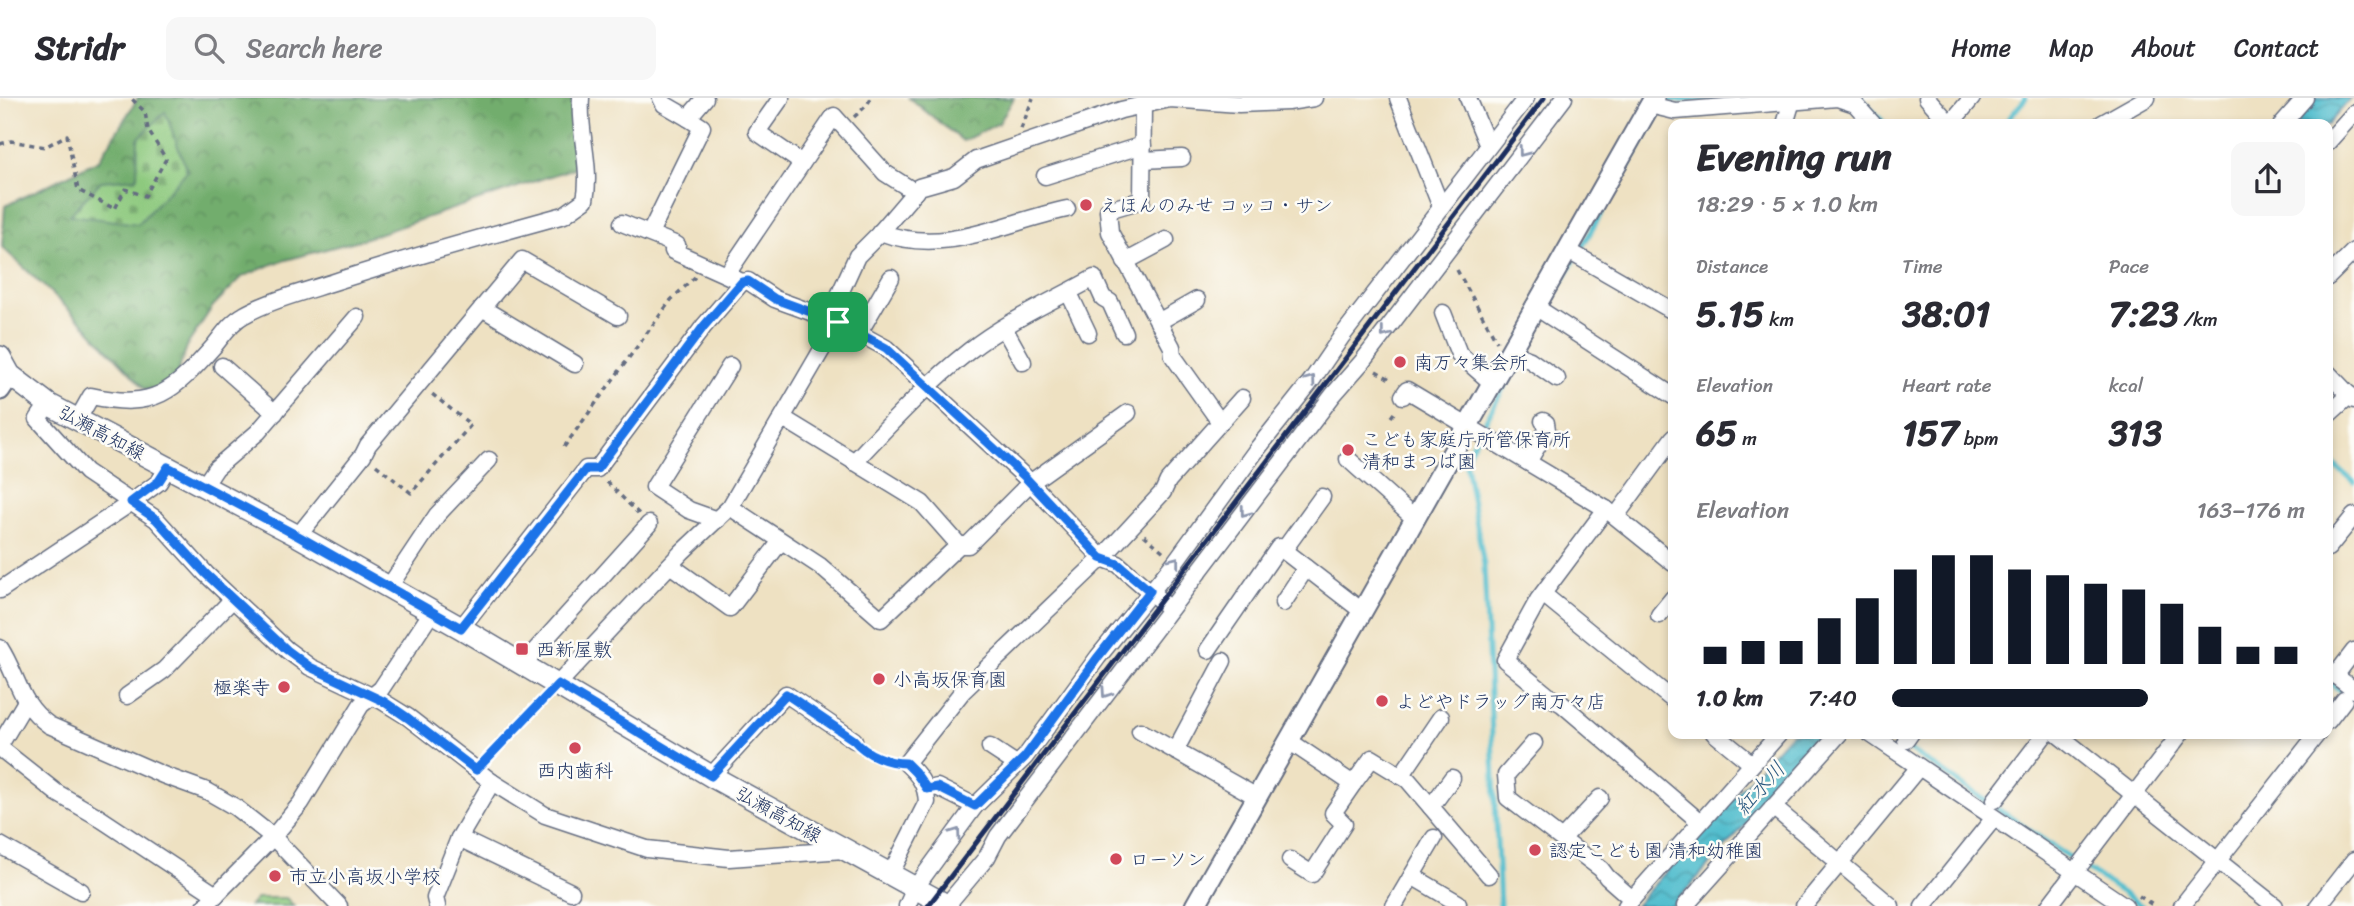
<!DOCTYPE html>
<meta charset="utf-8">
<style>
body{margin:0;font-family:Sriracha,"Klee One",sans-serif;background:#f7f7f7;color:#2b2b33;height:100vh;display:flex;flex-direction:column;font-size:26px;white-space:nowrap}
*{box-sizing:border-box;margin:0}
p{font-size:23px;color:#7c7c81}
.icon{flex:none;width:38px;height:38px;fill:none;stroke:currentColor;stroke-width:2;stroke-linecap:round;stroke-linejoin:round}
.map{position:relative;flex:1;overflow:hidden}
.panel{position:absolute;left:1668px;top:21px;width:665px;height:620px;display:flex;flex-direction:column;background:#fff;border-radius:14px;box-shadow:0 4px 10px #0003}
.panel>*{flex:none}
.pin{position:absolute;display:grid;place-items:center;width:60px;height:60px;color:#fff;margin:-30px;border-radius:14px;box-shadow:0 4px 10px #0006}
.round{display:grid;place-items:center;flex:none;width:74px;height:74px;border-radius:14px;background:#f7f7f7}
.head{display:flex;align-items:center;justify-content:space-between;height:119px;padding:0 28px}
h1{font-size:38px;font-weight:700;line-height:52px}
.stats{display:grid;grid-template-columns:repeat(3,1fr);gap:10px;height:119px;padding:7px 28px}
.stats div{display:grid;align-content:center}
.stats b{font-size:35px;font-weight:700}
.stats small{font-size:19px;font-weight:400}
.stats p{font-size:19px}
.chart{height:196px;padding:14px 28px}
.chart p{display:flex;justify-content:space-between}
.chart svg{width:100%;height:126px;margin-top:7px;stroke:#111827;stroke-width:6}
ul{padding:0 28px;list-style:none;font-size:23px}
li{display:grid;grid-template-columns:112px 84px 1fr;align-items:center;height:52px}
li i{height:18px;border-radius:9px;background:#111827}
header{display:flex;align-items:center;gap:42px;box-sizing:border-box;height:98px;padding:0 35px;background:#fff;border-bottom:2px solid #e1e1e2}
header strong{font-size:33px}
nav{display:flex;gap:38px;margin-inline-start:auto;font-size:24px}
.search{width:490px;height:63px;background:#f7f7f7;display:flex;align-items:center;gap:18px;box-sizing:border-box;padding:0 24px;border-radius:14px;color:#7c7c81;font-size:26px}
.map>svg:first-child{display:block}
.forest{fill:url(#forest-crowns);stroke:#466e66;stroke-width:2}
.cemetery{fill:url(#cemetery-stones);stroke:#547c6e;stroke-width:2}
.pitch{fill:#8dc97e;stroke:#547c6e;stroke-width:2}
.water{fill:url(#water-waves);stroke:#377696;stroke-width:2}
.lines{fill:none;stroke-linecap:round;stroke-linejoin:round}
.stream{stroke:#53bece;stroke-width:5}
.minor-casing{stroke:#656d81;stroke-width:19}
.tertiary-casing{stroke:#656d81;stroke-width:23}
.secondary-casing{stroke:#656d81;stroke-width:24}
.path{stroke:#656d81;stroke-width:3.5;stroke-dasharray:5 5;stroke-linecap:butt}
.minor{stroke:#fff;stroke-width:16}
.tertiary{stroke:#fff;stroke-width:19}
.secondary{stroke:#fff;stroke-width:21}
.rail{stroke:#1b2f5e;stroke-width:5}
.oneway{stroke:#8d97ae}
.route-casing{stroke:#fff;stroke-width:14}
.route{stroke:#1a73e8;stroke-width:9}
.poi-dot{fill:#d1495b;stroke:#fdfcf7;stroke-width:2.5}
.labels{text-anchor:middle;stroke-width:5;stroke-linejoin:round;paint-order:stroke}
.poi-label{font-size:19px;fill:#1b2f5e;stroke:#fdfcf7;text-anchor:start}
.street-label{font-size:19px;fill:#1b2f5e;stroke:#fdfcf7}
.water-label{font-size:21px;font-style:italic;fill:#2c5a80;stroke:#fdfcf7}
</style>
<header>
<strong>Stridr</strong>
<div class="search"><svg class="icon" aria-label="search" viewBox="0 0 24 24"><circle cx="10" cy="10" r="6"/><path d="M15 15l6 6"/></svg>Search here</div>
<nav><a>Home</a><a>Map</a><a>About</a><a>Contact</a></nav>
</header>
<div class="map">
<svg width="2354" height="808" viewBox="0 0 2354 808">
<defs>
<pattern id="forest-crowns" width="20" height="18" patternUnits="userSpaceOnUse" patternTransform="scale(1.75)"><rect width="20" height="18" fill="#72ad6d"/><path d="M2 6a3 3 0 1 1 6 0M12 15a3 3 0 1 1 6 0" fill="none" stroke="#5d8d5d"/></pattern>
<pattern id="cemetery-stones" width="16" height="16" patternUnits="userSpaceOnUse" patternTransform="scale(1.75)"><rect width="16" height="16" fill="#8dc97e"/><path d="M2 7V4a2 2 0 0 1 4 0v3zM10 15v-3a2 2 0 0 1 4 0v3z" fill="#72a46a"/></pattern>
<pattern id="water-waves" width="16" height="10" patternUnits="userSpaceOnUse" patternTransform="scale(1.75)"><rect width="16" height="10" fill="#53bece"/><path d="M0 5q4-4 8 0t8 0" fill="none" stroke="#449baa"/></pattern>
</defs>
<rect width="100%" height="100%" fill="#fdfcf7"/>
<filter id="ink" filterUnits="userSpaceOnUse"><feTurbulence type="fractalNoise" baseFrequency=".0143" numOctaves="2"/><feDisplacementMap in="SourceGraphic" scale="14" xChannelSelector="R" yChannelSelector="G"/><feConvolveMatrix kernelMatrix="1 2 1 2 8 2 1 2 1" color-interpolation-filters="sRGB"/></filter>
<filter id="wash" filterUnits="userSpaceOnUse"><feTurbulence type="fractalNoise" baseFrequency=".00686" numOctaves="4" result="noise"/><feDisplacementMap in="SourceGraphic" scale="28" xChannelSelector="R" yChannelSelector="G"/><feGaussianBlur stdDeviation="1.57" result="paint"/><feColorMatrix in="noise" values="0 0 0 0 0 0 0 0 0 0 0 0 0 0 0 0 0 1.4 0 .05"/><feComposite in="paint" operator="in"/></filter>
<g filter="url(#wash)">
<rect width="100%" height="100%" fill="#eee1c2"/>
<!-- forest -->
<g class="forest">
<polygon points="138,0 572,0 574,70 363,141 275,165 242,179 213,208 188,246 174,285 151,297 82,224 2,149 5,108 99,62"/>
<polygon points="909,0 1014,0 999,25 963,43"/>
</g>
<!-- cemetery -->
<polygon class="cemetery" points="165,14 187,73 138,126 70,117 101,83 137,80 138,41"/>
<!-- pitch -->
<polygon class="pitch" points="257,800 286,800 294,808 250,808"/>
<!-- water -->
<g class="water">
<polygon points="2317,0 2351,0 2328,27 2294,26"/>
<polygon points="1791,635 1828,635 1672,808 1635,808"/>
</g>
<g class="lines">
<!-- stream -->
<g class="stream">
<polyline points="1666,0 1665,2 1671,3 1730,0"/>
<polyline points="1861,0 1885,26"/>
<polyline points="2004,26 2026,0"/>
<polyline points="1580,153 1655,20"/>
<polyline points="1547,210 1574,163"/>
<polyline points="1527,245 1541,221"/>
<polyline points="2328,362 2354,384"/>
<polyline points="2328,583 2354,603"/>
<polyline points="1885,635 2142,808"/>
<polyline points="1500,808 1484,467 1465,361 1516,267"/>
</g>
</g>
</g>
<g filter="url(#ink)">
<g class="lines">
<defs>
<g id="minor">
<polyline points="661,0 664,6 688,20"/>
<polyline points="781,0 757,34 802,65"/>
<polyline points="1398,0 1441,109"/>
<polyline points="1468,0 1488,48"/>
<polyline points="1927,0 1950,26"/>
<polyline points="1650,7 1675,13 1837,0 1855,6 1873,26"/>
<polyline points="1785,26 1792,3"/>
<polyline points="1950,26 1972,0"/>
<polyline points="2101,26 2147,0"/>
<polyline points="2282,26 2305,0"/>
<polyline points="2328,44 2354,15"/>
<polyline points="1143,62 1182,60"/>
<polyline points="1045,78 1143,47"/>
<polyline points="622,125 677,147 673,153 742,184 748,183 775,201 838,224 886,250 1024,378 1102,460 1118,466 1170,511"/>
<path d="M 880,134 C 945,159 1004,124 1067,111"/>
<polyline points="650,135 702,29 688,20 705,0"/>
<polyline points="1567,152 1673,213"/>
<polyline points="1125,164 1166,142"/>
<polyline points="727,176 834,18 885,75 915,94"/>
<polyline points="2328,179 2354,153"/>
<polyline points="1069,195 1088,235"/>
<polyline points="1534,208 1673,298"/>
<polyline points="482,210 575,266"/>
<polyline points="1443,215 1459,256 1492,285"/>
<polyline points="1158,224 1197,202"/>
<polyline points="1004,230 1023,264"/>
<polyline points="859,235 891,180"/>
<polyline points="1509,254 1530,262 1557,281"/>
<polyline points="222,268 275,315"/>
<polyline points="2328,275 2354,302"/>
<polyline points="1403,298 1407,292 1606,411 1673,465"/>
<polyline points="48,306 38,321 86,374 156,421 206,476 287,552 310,569 382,603 408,619 492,684 545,717 647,751 729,760 844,752"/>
<polyline points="2328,317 2350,297"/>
<polyline points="783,320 922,405 959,447"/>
<path d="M 78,321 L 91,298 C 155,312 173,294 214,248 C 223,237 231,224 244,217 C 268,203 306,193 334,184 C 410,159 487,138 564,117 L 585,102 C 592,68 578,34 581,0"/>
<polyline points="1220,324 1173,258 1172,249 1110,134 1108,112 1142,102 1143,7 1170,1 1239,6 1288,4 1314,0"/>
<polyline points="1348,361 1414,420"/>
<path d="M 854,364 C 891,325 927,286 969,253 C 1007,223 1053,203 1094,180 L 1103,200 L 1110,204 L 1124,235"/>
<polyline points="1528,364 1547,332 1546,325 1543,323"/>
<polyline points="204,388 216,370 258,334 357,219"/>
<polyline points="730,409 820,468 881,521 959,447 968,447 1030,385 1128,315"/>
<polyline points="1606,411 1538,502 1505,562 1551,600 1562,606 1700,724"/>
<polyline points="1616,418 1673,340"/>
<polyline points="717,422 689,412 654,389 730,268"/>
<polyline points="298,438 363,357 368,347 522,162 618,218"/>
<polyline points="2328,450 2354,418"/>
<polyline points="1283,453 1322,399"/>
<polyline points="670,467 730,510 781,443"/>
<polyline points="389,489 437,417 489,362"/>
<polyline points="0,492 132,404 159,384 168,369"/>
<polyline points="1543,496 1673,602"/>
<polyline points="1283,505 1306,470"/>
<polyline points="1659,517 1673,500"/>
<polyline points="461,530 586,371 597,371 704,228 742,184"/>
<path d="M 0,550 C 18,578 19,606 49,627 L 163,677 L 207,693 L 235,709 L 273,739 L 339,808"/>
<polyline points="1208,552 1279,449 1362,513"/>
<polyline points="523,566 649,426"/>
<polyline points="2328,572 2354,592"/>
<polyline points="2335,578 2354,553"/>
<polyline points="558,586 682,454 730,409 838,224 833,213 836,204 857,158 878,137 919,89 954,79 976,62 1121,12 1143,7"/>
<polyline points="127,598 164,572 233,501"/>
<polyline points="2328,623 2344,602"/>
<polyline points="1140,633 1257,699"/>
<polyline points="1714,635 1752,666"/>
<polyline points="1869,635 2125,808"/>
<polyline points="2056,635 2275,808"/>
<polyline points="1906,642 1911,635"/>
<polyline points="1289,643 1353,686 1372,660 1408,682 1489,777"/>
<polyline points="1534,645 1506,677 1508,700 1601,771 1607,779 1632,801"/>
<polyline points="0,647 25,605"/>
<polyline points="990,649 1016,666"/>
<polyline points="0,650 57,695 95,717 216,797"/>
<polyline points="1175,653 1223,563"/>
<polyline points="711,678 786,596 854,642"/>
<polyline points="1401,678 1441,619"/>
<polyline points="927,691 937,689 975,708"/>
<polyline points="1995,702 2046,635"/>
<polyline points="1431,709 1452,680"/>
<polyline points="1773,709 1891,808"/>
<polyline points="459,740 571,794"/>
<polyline points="1562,741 1600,700"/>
<polyline points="0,747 81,793"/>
<polyline points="1290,762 1312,776 1344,726 1333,715 1353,686"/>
<path d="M 890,777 L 927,704 C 926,686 919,677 906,665 L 962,594 L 1102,460 L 1163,394 L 1168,383 L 1242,300"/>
<polyline points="1412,778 1458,805"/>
<polyline points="205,808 273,739 301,705 361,607 381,591 432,514"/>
<polyline points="437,808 435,800 459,740 492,684"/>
<polyline points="907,808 915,790 975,708 1025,659 1098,559 1175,464 1258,350 1312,282 1342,238 1526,0"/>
<polyline points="946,808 987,759 998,738 1333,297 1362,264 1564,0"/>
<polyline points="1394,808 1434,740"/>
<polyline points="1626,808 1780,635"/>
<polyline points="1685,808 1840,635"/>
<polyline points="1804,808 1919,669"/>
<polyline points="1923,808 1994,720"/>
<polyline points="2049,808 2181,635"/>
<polyline points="2182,808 2318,635"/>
<polyline points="2318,808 2354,762"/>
</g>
<g id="tertiary">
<polyline points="0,292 10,277"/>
<polyline points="1195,808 1654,0"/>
</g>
<polyline id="secondary" points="0,259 10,277 48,306 298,438 461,530 711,678 948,808"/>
</defs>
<!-- minor casing -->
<use href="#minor" class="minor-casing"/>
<!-- tertiary casing -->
<use href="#tertiary" class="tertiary-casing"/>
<!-- secondary casing -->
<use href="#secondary" class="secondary-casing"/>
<!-- path -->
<g class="path">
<polyline points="854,19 867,7 871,0"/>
<polyline points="1021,31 1033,0"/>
<polyline points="0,46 11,43 45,49 67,37 78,92 115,111 125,91 145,98 166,61 148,32 145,14 131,0"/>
<polyline points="1457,172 1497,244"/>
<polyline points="1376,273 1393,283"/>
<polyline points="1391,319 1397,311"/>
<polyline points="564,349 671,202 695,179"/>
<polyline points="376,367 411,395 471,327 432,296"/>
<polyline points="607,384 639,416"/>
<polyline points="1144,437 1165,455"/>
<polyline points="866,652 891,664"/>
<polyline points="487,660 545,600"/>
<polyline points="2139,798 2154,808"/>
</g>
<!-- minor -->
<use href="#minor" class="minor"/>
<!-- tertiary -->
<use href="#tertiary" class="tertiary"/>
<!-- secondary -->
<use href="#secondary" class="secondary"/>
<!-- rail -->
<polyline class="rail" points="928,808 1544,0"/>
</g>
<!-- one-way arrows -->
<defs><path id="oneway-chevron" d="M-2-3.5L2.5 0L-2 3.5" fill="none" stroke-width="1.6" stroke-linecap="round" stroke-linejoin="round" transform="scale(1.75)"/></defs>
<g class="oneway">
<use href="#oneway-chevron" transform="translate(1523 54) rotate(127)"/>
<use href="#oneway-chevron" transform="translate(1385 235) rotate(128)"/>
<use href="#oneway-chevron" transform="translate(1311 282) rotate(-54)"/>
<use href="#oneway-chevron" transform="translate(1245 414) rotate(127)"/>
<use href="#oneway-chevron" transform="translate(1175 463) rotate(-52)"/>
<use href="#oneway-chevron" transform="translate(1106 595) rotate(124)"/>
<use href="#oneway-chevron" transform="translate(956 735) rotate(-54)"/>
</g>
</g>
<g class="lines" filter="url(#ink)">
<defs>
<path id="route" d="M 748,183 L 775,201 L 838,224 L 886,250 L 1024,378 L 1101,460 L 1118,466 L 1150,493 L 1098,559 L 1025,659 L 975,708 L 937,689 L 927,691 L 915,674 L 906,665 C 888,665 866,657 854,642 L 786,596 L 711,678 L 558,586 L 476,672 L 408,620 L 383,603 L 310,569 L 287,552 L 206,476 L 156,421 L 131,404 L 159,383 L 168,369 L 298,438 L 461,530 L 586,371 L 597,371 L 704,228 L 742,184 Z"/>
</defs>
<!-- route casing -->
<use href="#route" class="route-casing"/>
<!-- route -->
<use href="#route" class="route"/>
</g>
<!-- markers -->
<g class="poi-dot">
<circle cx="1086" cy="107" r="7"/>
<circle cx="1400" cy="264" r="7"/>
<circle cx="1348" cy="352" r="7"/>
<rect x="515" y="544" width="14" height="14" rx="3.5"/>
<circle cx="879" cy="581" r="7"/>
<circle cx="284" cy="589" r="7"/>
<circle cx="1382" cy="603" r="7"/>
<circle cx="575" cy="650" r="7"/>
<circle cx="1535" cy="752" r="7"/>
<circle cx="1116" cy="761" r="7"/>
<circle cx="275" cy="778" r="7"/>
</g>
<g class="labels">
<!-- poi labels -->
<g class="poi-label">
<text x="1100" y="114">えほんのみせ コッコ・サン</text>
<text x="1414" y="271">南万々集会所</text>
<text x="1362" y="348">こども家庭庁所管保育所<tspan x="1362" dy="22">清和まつば園</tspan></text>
<text x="536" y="558">西新屋敷</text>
<text x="893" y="588">小高坂保育園</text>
<text x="270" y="596" text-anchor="end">極楽寺</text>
<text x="1396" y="610">よどやドラッグ南万々店</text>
<text x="575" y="679" text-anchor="middle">西内歯科</text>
<text x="1549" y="759">認定こども園 清和幼稚園</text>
<text x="1130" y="768">ローソン</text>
<text x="289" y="785">市立小高坂小学校</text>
</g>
<!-- street labels -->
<g class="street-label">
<text transform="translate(102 334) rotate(28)" y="7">弘瀬高知線</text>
<text transform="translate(779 716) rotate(29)" y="7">弘瀬高知線</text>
</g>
<!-- water labels -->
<g class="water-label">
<text transform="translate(1760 690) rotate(-48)" y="7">紅水川</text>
</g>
</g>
</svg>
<div class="pin" style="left:838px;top:224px;background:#1e9e55"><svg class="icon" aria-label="arrive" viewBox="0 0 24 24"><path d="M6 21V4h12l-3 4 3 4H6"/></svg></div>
<section class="panel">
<div class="head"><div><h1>Evening run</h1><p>18:29 · 5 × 1.0 km</p></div><a class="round"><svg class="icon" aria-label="share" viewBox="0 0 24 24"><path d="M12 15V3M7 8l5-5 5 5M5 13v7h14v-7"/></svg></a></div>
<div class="stats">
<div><p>Distance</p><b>5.15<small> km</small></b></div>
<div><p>Time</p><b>38:01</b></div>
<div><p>Pace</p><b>7:23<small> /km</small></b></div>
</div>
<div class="stats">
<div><p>Elevation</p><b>65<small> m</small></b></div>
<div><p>Heart rate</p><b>157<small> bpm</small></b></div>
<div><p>kcal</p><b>313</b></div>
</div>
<div class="chart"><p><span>Elevation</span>163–176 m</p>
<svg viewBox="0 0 160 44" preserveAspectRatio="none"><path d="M5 44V38M15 44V36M25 44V36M35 44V28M45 44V21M55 44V11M65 44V6M75 44V6M85 44V11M95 44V13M105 44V16M115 44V18M125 44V23M135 44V31M145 44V38M155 44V38"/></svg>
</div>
<ul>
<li><b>1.0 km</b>7:40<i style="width:62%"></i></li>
</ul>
</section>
</div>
